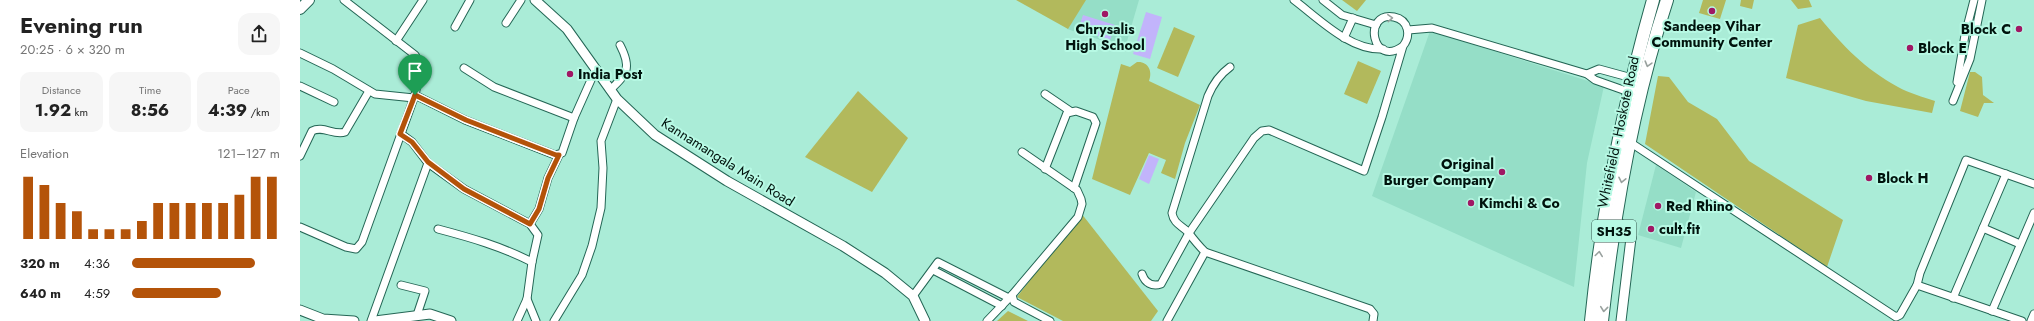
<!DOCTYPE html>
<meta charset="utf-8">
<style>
body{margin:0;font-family:Jost,sans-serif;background:#f6f6f6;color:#222;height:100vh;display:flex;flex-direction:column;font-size:15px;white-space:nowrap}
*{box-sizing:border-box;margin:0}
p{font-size:13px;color:#767676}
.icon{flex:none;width:22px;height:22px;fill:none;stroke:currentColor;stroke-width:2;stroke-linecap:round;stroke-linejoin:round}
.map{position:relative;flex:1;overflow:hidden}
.panel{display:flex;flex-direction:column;background:#fff;width:300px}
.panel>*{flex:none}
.pin{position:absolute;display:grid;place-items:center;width:34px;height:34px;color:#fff;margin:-41px -17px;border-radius:50% 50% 50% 0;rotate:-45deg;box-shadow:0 0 4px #0007}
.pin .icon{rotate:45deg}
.round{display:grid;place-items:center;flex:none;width:42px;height:42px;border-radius:12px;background:#f6f6f6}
.headline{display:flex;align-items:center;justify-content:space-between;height:68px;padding:0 20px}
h1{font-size:22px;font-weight:700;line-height:30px}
.figures{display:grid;grid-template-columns:repeat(3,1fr);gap:6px;height:68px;padding:4px 20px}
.figures div{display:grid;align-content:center;border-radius:10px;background:#f6f6f6;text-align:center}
.figures b{font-size:17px;font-weight:700}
.figures small{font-size:11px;font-weight:400}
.figures p{font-size:11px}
.chart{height:112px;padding:8px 20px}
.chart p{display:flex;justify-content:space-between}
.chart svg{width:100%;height:72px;margin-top:4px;stroke:#b45309;stroke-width:6}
ul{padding:0 20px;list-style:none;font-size:13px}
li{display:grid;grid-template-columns:64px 48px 1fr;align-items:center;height:30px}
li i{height:10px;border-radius:5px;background:#b45309}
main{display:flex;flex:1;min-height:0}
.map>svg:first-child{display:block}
.built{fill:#95dec7}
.green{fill:#b2b95c}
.water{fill:#c2b4fb}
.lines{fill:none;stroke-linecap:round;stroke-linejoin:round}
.minor-casing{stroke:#246655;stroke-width:9}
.tertiary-casing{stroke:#246655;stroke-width:11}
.secondary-casing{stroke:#246655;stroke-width:12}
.primary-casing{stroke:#246655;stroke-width:14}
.minor{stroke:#fff;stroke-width:7}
.tertiary{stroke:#fff;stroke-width:9}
.secondary{stroke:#fff;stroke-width:10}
.primary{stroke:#fff;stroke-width:12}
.oneway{stroke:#99a19e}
.route-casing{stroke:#fff;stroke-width:8}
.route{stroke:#b45309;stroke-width:5}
.poi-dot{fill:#a01764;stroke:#b7f9e4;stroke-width:1.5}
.labels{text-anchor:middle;stroke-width:4;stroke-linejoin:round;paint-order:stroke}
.shield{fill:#b7f9e4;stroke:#37584e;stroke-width:1}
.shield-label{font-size:13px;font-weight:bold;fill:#00130d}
.poi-label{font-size:14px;font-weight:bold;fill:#00130d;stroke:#b7f9e4;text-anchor:start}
.street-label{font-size:14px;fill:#00130d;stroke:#b7f9e4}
</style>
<main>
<section class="panel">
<div class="headline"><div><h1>Evening run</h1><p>20:25 · 6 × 320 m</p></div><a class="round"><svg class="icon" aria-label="share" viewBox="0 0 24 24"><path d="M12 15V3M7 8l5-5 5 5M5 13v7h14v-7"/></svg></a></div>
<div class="figures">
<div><p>Distance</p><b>1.92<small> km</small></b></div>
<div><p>Time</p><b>8:56</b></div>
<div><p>Pace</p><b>4:39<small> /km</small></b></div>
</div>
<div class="chart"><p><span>Elevation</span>121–127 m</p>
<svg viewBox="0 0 160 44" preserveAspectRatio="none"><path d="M5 44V6M15 44V11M25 44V22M35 44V27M45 44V38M55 44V38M65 44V38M75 44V33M85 44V22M95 44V22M105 44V22M115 44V22M125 44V22M135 44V17M145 44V6M155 44V6"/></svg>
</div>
<ul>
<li><b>320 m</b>4:36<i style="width:83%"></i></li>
<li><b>640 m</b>4:59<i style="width:60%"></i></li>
</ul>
</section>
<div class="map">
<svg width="1734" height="321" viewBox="0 0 1734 321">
<rect width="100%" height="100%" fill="#aaecd7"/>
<!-- built -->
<g class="built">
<polygon points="785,0 839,0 825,48 767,29"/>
<polygon points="1130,31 1304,86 1287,163 1274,287 1072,196"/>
<polygon points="1356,165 1396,192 1381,248 1338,235"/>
</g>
<!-- green -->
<g class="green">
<polygon points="716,0 786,0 768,29"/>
<polygon points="1042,0 1066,0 1057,11"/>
<polygon points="1403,0 1426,0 1420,19 1399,13"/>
<polygon points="1441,0 1454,0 1452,9 1440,6"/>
<polygon points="1491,0 1509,0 1512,7 1498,9"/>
<path d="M 1520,18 C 1543,46 1565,69 1598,87 C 1609,93 1623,97 1635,101 L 1632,113 L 1566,101 L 1486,78 L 1498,25 Z"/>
<polygon points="874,27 895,36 878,77 857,68"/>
<polygon points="1058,61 1081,71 1067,104 1044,94"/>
<path d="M 837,62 C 848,61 853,71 849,81 L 900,105 L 885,143 L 875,179 L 861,173 L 866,160 L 849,153 L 830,195 L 792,179 L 821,64 L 830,67 Z"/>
<polygon points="1670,72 1675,72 1682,77 1683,95 1694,103 1684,103 1678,117 1660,111"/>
<polygon points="1358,76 1369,77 1388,102 1417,119 1449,161 1543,220 1527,267 1345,144"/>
<polygon points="558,91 608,138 572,192 505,157"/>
<polygon points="781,213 858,311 851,321 763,321 717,297"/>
<polygon points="708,311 728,321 697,321"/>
</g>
<!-- water -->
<g class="water">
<polygon points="846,12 862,17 850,59 833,54"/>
<polygon points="783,15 815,25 810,40 778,30"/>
<polygon points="849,155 859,159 849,184 839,179"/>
</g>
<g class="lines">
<defs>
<g id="minor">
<path d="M 994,0 C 1018,18 1050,51 1083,49"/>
<polyline points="1023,0 1042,15 1076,25"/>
<polyline points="206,23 221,0"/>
<polyline points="155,27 170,0"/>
<polyline points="1108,30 1132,28 1287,74"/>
<polyline points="1044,38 1053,18"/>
<polyline points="96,41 123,0"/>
<polyline points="0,53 33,69 75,94 114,98"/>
<polyline points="164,68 194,87 274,118"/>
<polyline points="1657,82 1665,35 1674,0"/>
<polyline points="0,86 34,102"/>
<path d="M 310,90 C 327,74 332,68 320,45"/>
<polyline points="1329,92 1295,80 1287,74 1299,69 1332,78"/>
<polyline points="745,94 770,111"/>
<polyline points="115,95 165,120 255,155 262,153 274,118 295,71"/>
<polyline points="1653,101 1670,59 1682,0"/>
<polyline points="101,134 112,142 128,163 164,189 230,224 238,235 232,262 227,299 217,321"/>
<polyline points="1328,141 1596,317 1600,315 1617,285 1620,273 1666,160 1734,184"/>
<polyline points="722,152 777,190 781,199 782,204 778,217 712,295 714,302 750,321"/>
<path d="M 0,156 L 12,131 C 23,125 34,136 45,132 L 69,91"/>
<polyline points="745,169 767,113 776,111 793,117 796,123 774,188"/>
<polyline points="230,224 239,209 248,178 259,155"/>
<polyline points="0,227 46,247 56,249 62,242 115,95 121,66 115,55 44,0"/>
<polyline points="1683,228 1720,244"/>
<path d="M 138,229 C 172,238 200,246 232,262"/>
<polyline points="905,252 1070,309 1074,314 1073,321"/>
<polyline points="633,270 702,306"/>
<path d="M 842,274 C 845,283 852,287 861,284 L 889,233 L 954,138 L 962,131 L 969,130 L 1064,171 L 1082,117 L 1103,46 C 1111,36 1109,20 1094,17 C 1062,11 1072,69 1103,46"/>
<polyline points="101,285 125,291 117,315"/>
<polyline points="1617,285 1722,321"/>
<polyline points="613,296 638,262 709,298"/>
<polyline points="1653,298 1706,174"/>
<polyline points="227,299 236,321"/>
<polyline points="1692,311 1734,213"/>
<polyline points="71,321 128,163"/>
<polyline points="254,321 282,275 292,246 301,208 303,168 301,141 317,99"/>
<polyline points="687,321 712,295"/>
<path d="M 867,321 L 905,252 C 898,245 894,240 888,232 C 881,225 874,224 872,213 L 908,96 C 913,84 919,75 930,67"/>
<polyline points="1731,321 1734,314"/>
</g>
<g id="tertiary">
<polyline points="235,0 267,29 317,99 355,135 427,181 543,246 585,273 613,296 625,321"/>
<polyline points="1315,218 1331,238 1321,321"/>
<polyline points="0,310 23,319 54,321"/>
<polyline points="75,321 130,314 151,321"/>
</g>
<polyline id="secondary" points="0,9 9,0"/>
<g id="primary">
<path d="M 1291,321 C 1302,212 1323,105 1353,0"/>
<path d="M 1302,321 C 1314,213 1333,103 1367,0"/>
</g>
</defs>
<!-- minor casing -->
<use href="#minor" class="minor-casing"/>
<!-- tertiary casing -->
<use href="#tertiary" class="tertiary-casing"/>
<!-- secondary casing -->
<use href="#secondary" class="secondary-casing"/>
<!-- primary casing -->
<use href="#primary" class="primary-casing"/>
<!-- minor -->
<use href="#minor" class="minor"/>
<!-- tertiary -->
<use href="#tertiary" class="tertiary"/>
<!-- secondary -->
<use href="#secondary" class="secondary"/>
<!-- primary -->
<use href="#primary" class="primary"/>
</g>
<!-- one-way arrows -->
<defs><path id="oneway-chevron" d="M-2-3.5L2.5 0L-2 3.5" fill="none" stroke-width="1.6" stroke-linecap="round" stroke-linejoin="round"/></defs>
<g class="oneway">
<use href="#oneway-chevron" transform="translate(1090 18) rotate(-3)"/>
<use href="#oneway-chevron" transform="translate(1348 64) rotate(106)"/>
<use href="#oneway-chevron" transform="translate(1322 180) rotate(102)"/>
<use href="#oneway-chevron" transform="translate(1299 254) rotate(-82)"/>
<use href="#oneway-chevron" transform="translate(1304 309) rotate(96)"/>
</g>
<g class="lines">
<defs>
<polygon id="route" points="115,95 166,120 256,155 259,155 248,178 239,209 230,224 164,189 128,162 112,142 100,134"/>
</defs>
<!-- route casing -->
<use href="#route" class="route-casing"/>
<!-- route -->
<use href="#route" class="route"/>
</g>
<!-- markers -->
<g class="poi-dot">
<circle cx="1412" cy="11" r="4"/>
<circle cx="805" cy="14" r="4"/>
<circle cx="1719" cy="29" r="4"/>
<circle cx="1610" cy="48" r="4"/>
<circle cx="270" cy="74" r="4"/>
<circle cx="1202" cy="172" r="4"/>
<circle cx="1569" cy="178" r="4"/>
<circle cx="1171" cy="203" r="4"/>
<circle cx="1358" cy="206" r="4"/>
<circle cx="1351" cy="229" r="4"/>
</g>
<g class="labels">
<!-- shield labels -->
<rect class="shield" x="1292" y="220" width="44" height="22" rx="3"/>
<g class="shield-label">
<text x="1314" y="236">SH35</text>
</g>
<!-- poi labels -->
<g class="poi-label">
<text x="1412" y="31" text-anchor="middle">Sandeep Vihar<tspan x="1412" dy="16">Community Center</tspan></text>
<text x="805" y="34" text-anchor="middle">Chrysalis<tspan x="805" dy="16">High School</tspan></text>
<text x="1711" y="34" text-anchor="end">Block C</text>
<text x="1618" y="53">Block E</text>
<text x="278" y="79">India Post</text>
<text x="1194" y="169" text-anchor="end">Original<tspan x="1194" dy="16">Burger Company</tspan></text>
<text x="1577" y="183">Block H</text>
<text x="1179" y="208">Kimchi &amp; Co</text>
<text x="1366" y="211">Red Rhino</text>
<text x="1359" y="234">cult.fit</text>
</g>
<!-- street labels -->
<g class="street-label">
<text transform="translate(1318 132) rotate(-78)" y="5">Whitefield - Hoskote Road</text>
<text transform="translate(428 162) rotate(32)" y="5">Kannamangala Main Road</text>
</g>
</g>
</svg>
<div class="pin" style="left:115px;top:95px;background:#1e9e55"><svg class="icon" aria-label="arrive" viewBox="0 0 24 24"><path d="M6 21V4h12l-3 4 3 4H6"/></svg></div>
</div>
</main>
